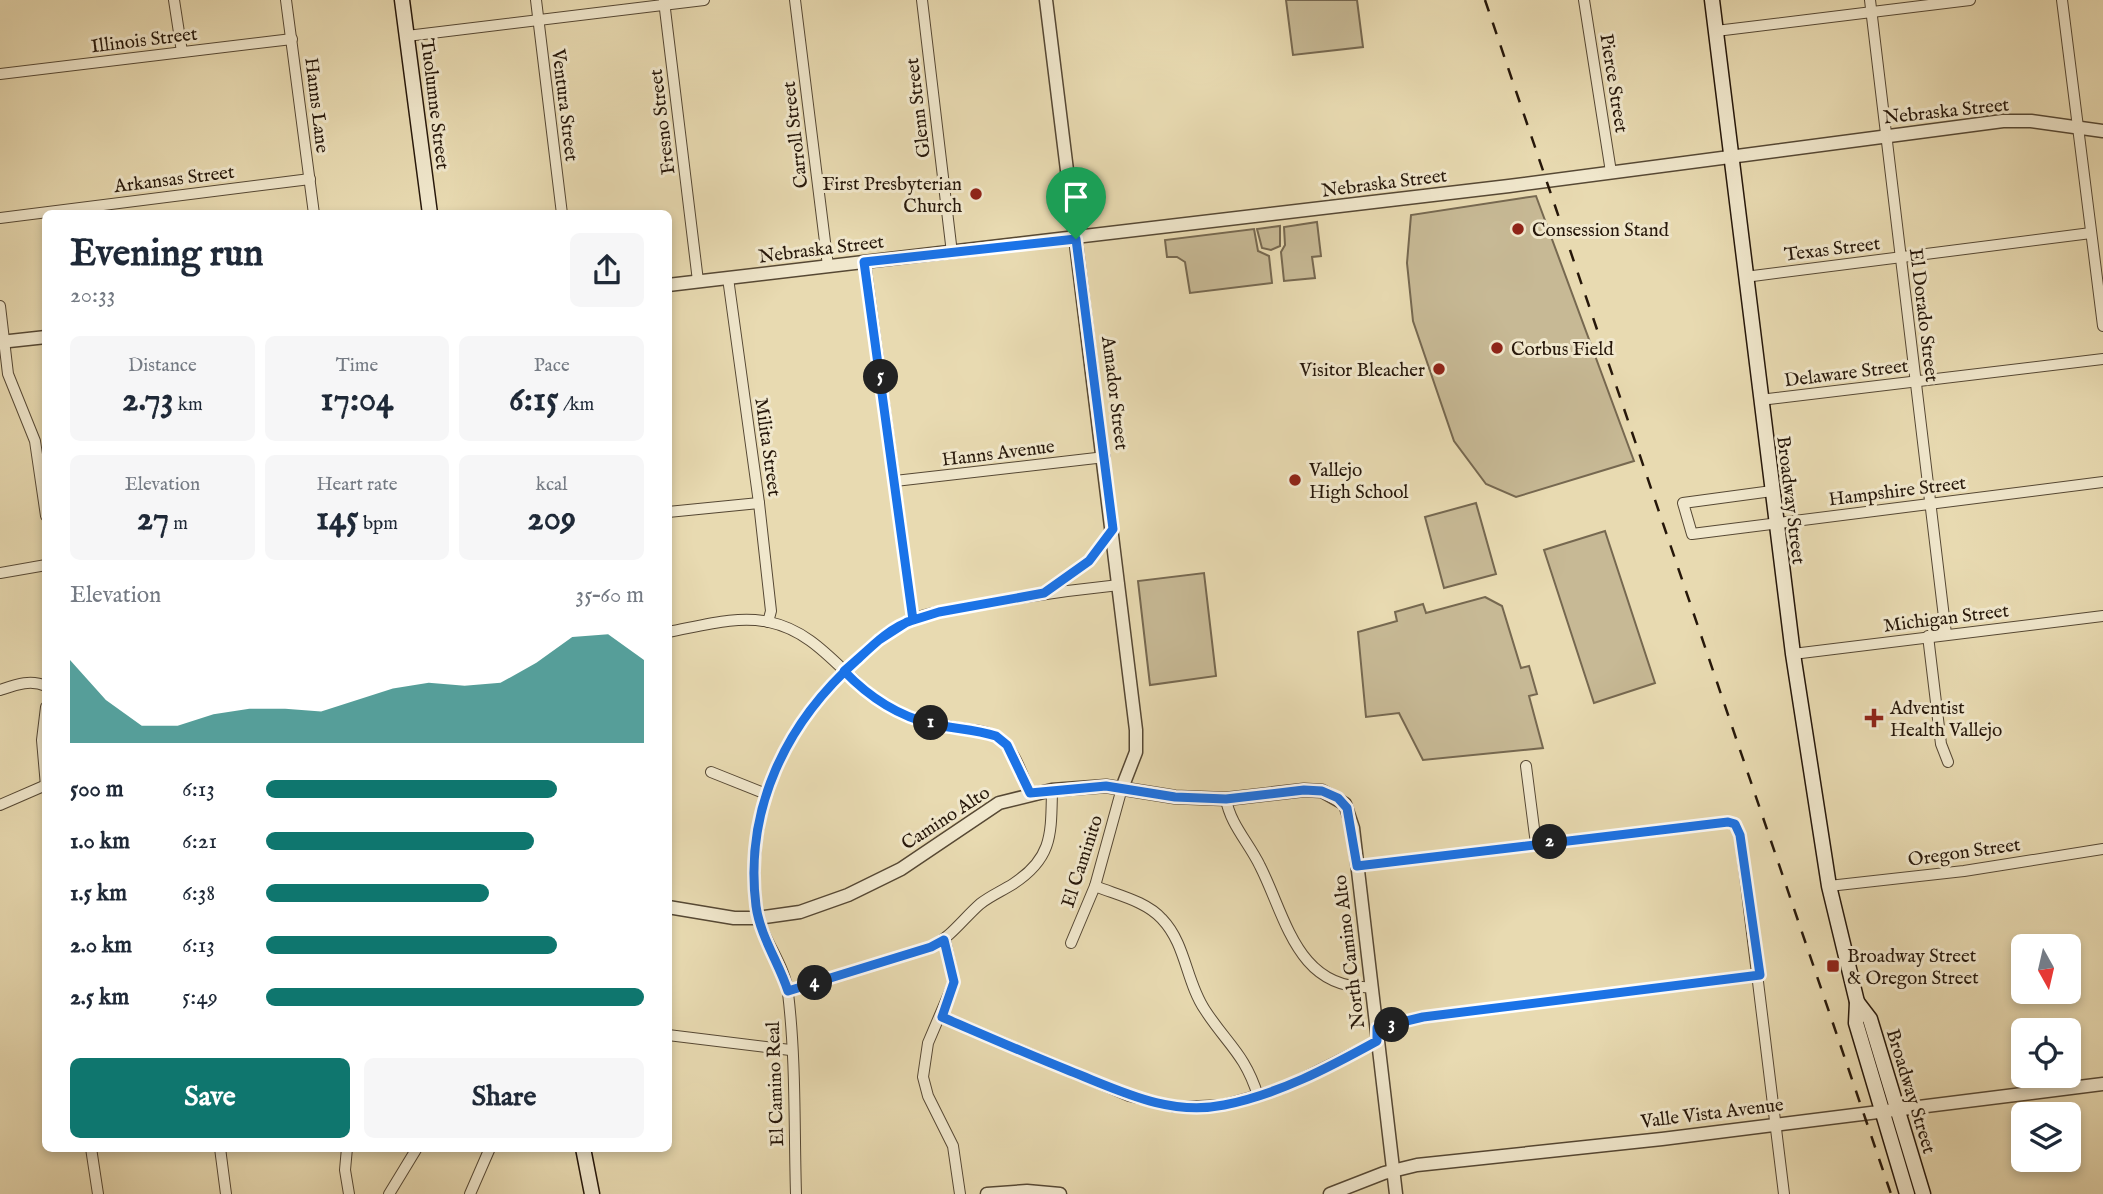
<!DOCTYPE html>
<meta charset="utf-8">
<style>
body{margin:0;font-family:"IM FELL English",serif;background:#f6f6f7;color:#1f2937;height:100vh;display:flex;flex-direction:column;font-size:26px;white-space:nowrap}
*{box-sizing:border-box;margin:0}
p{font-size:23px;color:#747a83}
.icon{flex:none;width:38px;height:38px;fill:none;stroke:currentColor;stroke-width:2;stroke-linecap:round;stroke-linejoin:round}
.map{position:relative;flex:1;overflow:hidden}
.panel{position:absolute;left:42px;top:210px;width:630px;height:942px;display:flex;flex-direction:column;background:#fff;border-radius:10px;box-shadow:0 4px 10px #0003}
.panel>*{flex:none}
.needle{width:46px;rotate:172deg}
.controls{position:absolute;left:2011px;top:934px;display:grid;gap:14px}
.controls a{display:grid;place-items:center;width:70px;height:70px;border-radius:10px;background:#fff;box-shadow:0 4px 10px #0003;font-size:35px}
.pin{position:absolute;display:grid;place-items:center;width:60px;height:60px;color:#fff;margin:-72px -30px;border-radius:50% 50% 50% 0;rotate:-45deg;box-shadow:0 0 7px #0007}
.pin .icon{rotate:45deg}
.km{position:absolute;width:35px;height:35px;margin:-18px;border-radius:50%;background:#222;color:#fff;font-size:19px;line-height:35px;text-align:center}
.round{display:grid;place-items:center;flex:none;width:74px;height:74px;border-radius:10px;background:#f6f6f7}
.summary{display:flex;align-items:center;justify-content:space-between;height:119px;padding:0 28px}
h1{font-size:38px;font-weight:700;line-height:52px}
.figures{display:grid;grid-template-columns:repeat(3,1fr);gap:10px;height:119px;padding:7px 28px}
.figures div{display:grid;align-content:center;border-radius:10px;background:#f6f6f7;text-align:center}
.figures b{font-size:35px;font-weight:700}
.figures small{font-size:19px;font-weight:400}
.figures p{font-size:19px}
.chart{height:196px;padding:14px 28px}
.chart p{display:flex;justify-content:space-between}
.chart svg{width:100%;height:126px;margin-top:7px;fill:#0f766e;opacity:.7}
.primary-button{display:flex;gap:14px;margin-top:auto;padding:14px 28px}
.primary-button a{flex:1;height:80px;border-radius:10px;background:#0f766e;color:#fff;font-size:28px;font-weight:700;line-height:80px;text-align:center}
.primary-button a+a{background:#f6f6f7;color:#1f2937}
ul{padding:0 28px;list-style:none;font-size:23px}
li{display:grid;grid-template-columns:112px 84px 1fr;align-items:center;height:52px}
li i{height:18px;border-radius:9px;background:#0f766e}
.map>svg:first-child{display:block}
.green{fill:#c7b995;stroke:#766850;stroke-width:2}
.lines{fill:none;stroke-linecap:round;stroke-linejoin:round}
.minor-casing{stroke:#564834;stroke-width:12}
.tertiary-casing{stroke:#564834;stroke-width:15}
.secondary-casing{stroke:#26170a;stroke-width:17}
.minor{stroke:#f0e7cc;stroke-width:10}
.tertiary{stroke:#f0e7cc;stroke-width:12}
.secondary{stroke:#f0e7cc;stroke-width:14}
.rail{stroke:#26170a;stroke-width:2.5;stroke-dasharray:12 12;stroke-linecap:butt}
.route-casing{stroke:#fff;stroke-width:14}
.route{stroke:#1a73e8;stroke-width:9}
.poi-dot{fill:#8f2418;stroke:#f0e7cc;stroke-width:2.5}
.labels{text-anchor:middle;stroke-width:6;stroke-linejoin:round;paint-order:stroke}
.street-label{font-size:19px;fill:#26170a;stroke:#f0e7cc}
.poi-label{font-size:19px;fill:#26170a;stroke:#f0e7cc;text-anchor:start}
</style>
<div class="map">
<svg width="2103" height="1194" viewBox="0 0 2103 1194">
<rect width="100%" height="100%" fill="#e8dab1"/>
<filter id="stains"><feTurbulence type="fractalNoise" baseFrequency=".00286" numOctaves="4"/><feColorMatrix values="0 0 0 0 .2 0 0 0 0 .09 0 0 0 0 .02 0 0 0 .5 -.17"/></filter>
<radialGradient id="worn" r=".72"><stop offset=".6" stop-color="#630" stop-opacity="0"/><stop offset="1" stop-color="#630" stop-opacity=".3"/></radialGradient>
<!-- green -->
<g class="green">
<polygon points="1286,0 1357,0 1363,47 1293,55"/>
<polygon points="1536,196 1634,461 1516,497 1486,484 1454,441 1413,321 1407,263 1411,215"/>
<polygon points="1317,222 1321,256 1312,257 1315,278 1284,281 1281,252 1285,245 1284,227"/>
<polygon points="1280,226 1280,246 1271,250 1262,248 1257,229"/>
<polygon points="1254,229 1258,251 1269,256 1272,283 1190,293 1185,262 1177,257 1167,257 1165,240"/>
<polygon points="1476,503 1496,574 1444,588 1425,517"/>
<polygon points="1605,531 1655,683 1594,703 1544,550"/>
<polygon points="1204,573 1216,676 1150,685 1138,581"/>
<polygon points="1485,597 1502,606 1521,668 1529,666 1537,694 1529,696 1543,748 1423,760 1399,713 1366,717 1358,632 1397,621 1395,612 1423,604 1426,613"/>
</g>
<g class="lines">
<defs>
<g id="minor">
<polyline points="174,0 182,52"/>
<polyline points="286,0 314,214"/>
<polyline points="536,0 562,214"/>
<polyline points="795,0 828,266"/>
<polyline points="922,0 952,253"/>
<polyline points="1584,0 1611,172"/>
<polyline points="1870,0 1946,634"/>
<polyline points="2062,0 2103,326"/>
<polyline points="664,1 698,281"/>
<polyline points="1716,31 1970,0"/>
<polyline points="407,36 704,0"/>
<polyline points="0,74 292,39"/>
<polyline points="0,218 310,179"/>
<polyline points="865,262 913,620"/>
<polyline points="1745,277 2091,233"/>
<polyline points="728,278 759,503 771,611 768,622"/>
<polyline points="0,306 8,374 35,441 46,516"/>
<polyline points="1760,400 2103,359"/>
<polyline points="895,481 1105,457"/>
<polyline points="1772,491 1683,503 1692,534 2103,482"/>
<polyline points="668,512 759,503"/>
<polyline points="0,573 46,565"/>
<polyline points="1047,591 1089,561 1112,531"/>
<path d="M 668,632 C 701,626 737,615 769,622 C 822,633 846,683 891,708 C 909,718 930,724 952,727 C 967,730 985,729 998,738 C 1015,749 1022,775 1030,793"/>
<polyline points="1928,636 1941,744 1948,762"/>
<polyline points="1793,654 2103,616"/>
<path d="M 0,690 C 15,685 30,679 46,686"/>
<polyline points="46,707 42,740 46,786"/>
<polyline points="1526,766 1536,844"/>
<polyline points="711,772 766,794"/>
<path d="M 1226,799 C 1230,824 1249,843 1260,866 C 1286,917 1297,991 1372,987"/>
<polyline points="0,805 46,785"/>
<polyline points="1357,866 1728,822 1735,825 1740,835 1784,1194"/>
<path d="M 1095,886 C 1117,895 1146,901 1162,919 C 1186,944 1186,982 1205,1010 C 1227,1044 1245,1054 1258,1096"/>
<polyline points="1829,886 1964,871 2103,849"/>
<polyline points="945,940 954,982 928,1043 923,1077 928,1096 953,1146 960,1194"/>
<polyline points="1071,943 1095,886 1122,788"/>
<path d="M 788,991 L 931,947 C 951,937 963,919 980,904 C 990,896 1002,891 1013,884 C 1053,858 1051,834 1052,790"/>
<polyline points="942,1017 1129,1096 1175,1107 1223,1105 1283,1088 1377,1041"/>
<polyline points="1377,1028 1423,1017 1760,975"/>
<polyline points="668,1035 790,1050"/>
<polyline points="91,1148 98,1194"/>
<polyline points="220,1148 226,1194"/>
<polyline points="347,1148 345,1170 349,1194"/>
<polyline points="389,1194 417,1148"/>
<polyline points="470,1194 490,1148"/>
<path d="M 796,1194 C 794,1128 796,1059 788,993 C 785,962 759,937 756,905 C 746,807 784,725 856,660 C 871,646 887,631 906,622 C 926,612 951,610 973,606 C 1021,597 1070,590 1119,585"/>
</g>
<g id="tertiary">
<polyline points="1046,0 1136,730 1136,752 1122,788"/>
<polyline points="668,285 1509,186 2003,121 2031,121 2103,131"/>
<polyline points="0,342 46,337"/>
<polyline points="668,907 734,918 758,918 800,912 848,895 901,869 999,803 1052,790 1106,786 1175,797 1226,799 1304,790 1322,791 1345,804 1353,828 1396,1194"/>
<polyline points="987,1194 1027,1191 1060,1194"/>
<polyline points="1330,1194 1384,1173 1417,1165 1662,1139 2103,1084"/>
</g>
<g id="secondary">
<polyline points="402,0 430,214"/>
<polyline points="1712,0 1793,654 1829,886 1857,1002 1856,1023 1907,1194"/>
<polyline points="1857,1002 1870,1019 1923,1194"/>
<polyline points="583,1148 592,1194"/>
</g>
</defs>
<!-- minor casing -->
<use href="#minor" class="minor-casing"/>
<!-- tertiary casing -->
<use href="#tertiary" class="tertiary-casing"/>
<!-- secondary casing -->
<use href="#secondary" class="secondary-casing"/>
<!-- minor -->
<use href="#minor" class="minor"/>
<!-- tertiary -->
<use href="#tertiary" class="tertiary"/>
<!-- secondary -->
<use href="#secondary" class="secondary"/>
<!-- rail -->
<polyline class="rail" points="1485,0 1891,1194"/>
</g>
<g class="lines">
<defs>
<path id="route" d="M 1076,239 L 1113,529 L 1089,561 L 1044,593 L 939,612 L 907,622 L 879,640 L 844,671 C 868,696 898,716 932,724 C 954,729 975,729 996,736 L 1007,745 L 1030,793 L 1106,786 L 1175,797 L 1226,799 L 1304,790 L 1322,791 L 1338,798 L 1347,808 L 1357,866 L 1728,822 L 1735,824 L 1740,835 L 1760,975 L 1423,1017 L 1377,1028 L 1377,1041 C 1328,1068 1279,1094 1224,1105 C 1168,1116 1121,1091 1070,1071 C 1027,1054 984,1035 942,1017 L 954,982 L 944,940 L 931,947 L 788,991 C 779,963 760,936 756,906 C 744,809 786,723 857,660 C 873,645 891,627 913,620 L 864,262 L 1076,239"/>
</defs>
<!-- route casing -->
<use href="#route" class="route-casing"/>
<!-- route -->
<use href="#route" class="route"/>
</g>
<!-- markers -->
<g class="poi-dot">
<circle cx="976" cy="194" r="7"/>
<circle cx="1518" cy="229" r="7"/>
<circle cx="1497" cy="348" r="7"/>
<circle cx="1439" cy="369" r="7"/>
<circle cx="1295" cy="480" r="7"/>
<path d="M1870.5 707.5h7v7h7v7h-7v7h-7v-7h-7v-7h7z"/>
<rect x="1826" y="959" width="14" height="14" rx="3.5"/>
</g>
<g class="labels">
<!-- street labels -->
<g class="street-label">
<text transform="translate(144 39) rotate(-7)" y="7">Illinois Street</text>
<text transform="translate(1615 83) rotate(81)" y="7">Pierce Street</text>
<text transform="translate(436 104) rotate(83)" y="7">Tuolumne Street</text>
<text transform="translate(318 105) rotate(83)" y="7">Hanns Lane</text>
<text transform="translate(566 105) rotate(83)" y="7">Ventura Street</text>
<text transform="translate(917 108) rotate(-97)" y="7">Glenn Street</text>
<text transform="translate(1946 110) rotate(-6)" y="7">Nebraska Street</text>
<text transform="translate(661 122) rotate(-97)" y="7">Fresno Street</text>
<text transform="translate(794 135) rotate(-97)" y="7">Carroll Street</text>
<text transform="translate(174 178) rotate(-7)" y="7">Arkansas Street</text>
<text transform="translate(1384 182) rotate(-7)" y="7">Nebraska Street</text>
<text transform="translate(821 248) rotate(-7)" y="7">Nebraska Street</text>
<text transform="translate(1832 248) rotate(-7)" y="7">Texas Street</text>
<text transform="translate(1925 315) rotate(83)" y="7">El Dorado Street</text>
<text transform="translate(1846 372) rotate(-7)" y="7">Delaware Street</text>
<text transform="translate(1116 393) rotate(83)" y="7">Amador Street</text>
<text transform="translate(769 447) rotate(82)" y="7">Milita Street</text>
<text transform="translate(998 452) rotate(-7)" y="7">Hanns Avenue</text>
<text transform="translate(1897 490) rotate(-7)" y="7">Hampshire Street</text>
<text transform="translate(1792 500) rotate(83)" y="7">Broadway Street</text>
<text transform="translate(1946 617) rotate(-7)" y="7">Michigan Street</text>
<text transform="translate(945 817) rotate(-33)" y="7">Camino Alto</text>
<text transform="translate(1964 851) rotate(-8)" y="7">Oregon Street</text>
<text transform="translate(1081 861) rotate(-72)" y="7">El Caminito</text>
<text transform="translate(1348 952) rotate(-97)" y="7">North Camino Alto</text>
<text transform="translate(774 1084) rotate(-92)" y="7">El Camino Real</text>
<text transform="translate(1912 1091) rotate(73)" y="7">Broadway Street</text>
<text transform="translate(1712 1112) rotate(-7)" y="7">Valle Vista Avenue</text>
</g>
<!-- poi labels -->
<g class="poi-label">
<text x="962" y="190" text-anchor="end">First Presbyterian<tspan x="962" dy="22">Church</tspan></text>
<text x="1532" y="236">Consession Stand</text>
<text x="1511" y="355">Corbus Field</text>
<text x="1425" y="376" text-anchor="end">Visitor Bleacher</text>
<text x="1309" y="476">Vallejo<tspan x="1309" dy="22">High School</tspan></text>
<text x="1890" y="714">Adventist<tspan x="1890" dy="22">Health Vallejo</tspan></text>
<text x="1847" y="962">Broadway Street<tspan x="1847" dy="22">&amp; Oregon Street</tspan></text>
</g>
</g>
<rect width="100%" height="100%" filter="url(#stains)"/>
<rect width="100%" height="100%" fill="url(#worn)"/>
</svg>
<div class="controls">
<a><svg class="needle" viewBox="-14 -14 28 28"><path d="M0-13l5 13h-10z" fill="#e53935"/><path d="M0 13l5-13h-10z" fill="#747a83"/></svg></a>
<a><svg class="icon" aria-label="locate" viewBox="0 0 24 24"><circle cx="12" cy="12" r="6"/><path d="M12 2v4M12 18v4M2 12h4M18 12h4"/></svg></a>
<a><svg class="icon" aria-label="layers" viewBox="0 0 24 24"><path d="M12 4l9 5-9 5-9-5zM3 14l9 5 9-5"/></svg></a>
</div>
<div class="pin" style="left:1076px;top:239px;background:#1e9e55"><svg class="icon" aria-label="arrive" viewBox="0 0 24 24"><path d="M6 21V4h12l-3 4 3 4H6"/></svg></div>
<b class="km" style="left:931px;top:723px">1</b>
<b class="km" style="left:1550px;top:842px">2</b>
<b class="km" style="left:1392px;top:1025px">3</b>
<b class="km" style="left:815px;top:983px">4</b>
<b class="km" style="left:881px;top:377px">5</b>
<section class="panel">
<div class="summary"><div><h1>Evening run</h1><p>20:33</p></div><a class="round"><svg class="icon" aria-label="share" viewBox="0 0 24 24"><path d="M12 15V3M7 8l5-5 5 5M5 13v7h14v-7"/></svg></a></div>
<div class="figures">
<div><p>Distance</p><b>2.73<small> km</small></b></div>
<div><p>Time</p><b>17:04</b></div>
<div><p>Pace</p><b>6:15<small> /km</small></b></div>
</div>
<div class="figures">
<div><p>Elevation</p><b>27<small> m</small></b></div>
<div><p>Heart rate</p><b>145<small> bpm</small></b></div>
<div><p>kcal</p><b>209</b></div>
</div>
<div class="chart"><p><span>Elevation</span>35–60 m</p>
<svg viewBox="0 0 160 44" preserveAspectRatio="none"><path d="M0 44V15L10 29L20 38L30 38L40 34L50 32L60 32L70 33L80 29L90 25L100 23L110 24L120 23L130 16L140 7L150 6L160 15V44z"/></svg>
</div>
<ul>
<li><b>500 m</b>6:13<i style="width:77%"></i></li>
<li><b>1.0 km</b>6:21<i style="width:71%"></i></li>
<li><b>1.5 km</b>6:38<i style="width:59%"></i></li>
<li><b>2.0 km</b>6:13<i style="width:77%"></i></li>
<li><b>2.5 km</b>5:49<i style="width:100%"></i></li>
</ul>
<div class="primary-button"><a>Save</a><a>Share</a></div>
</section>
</div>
